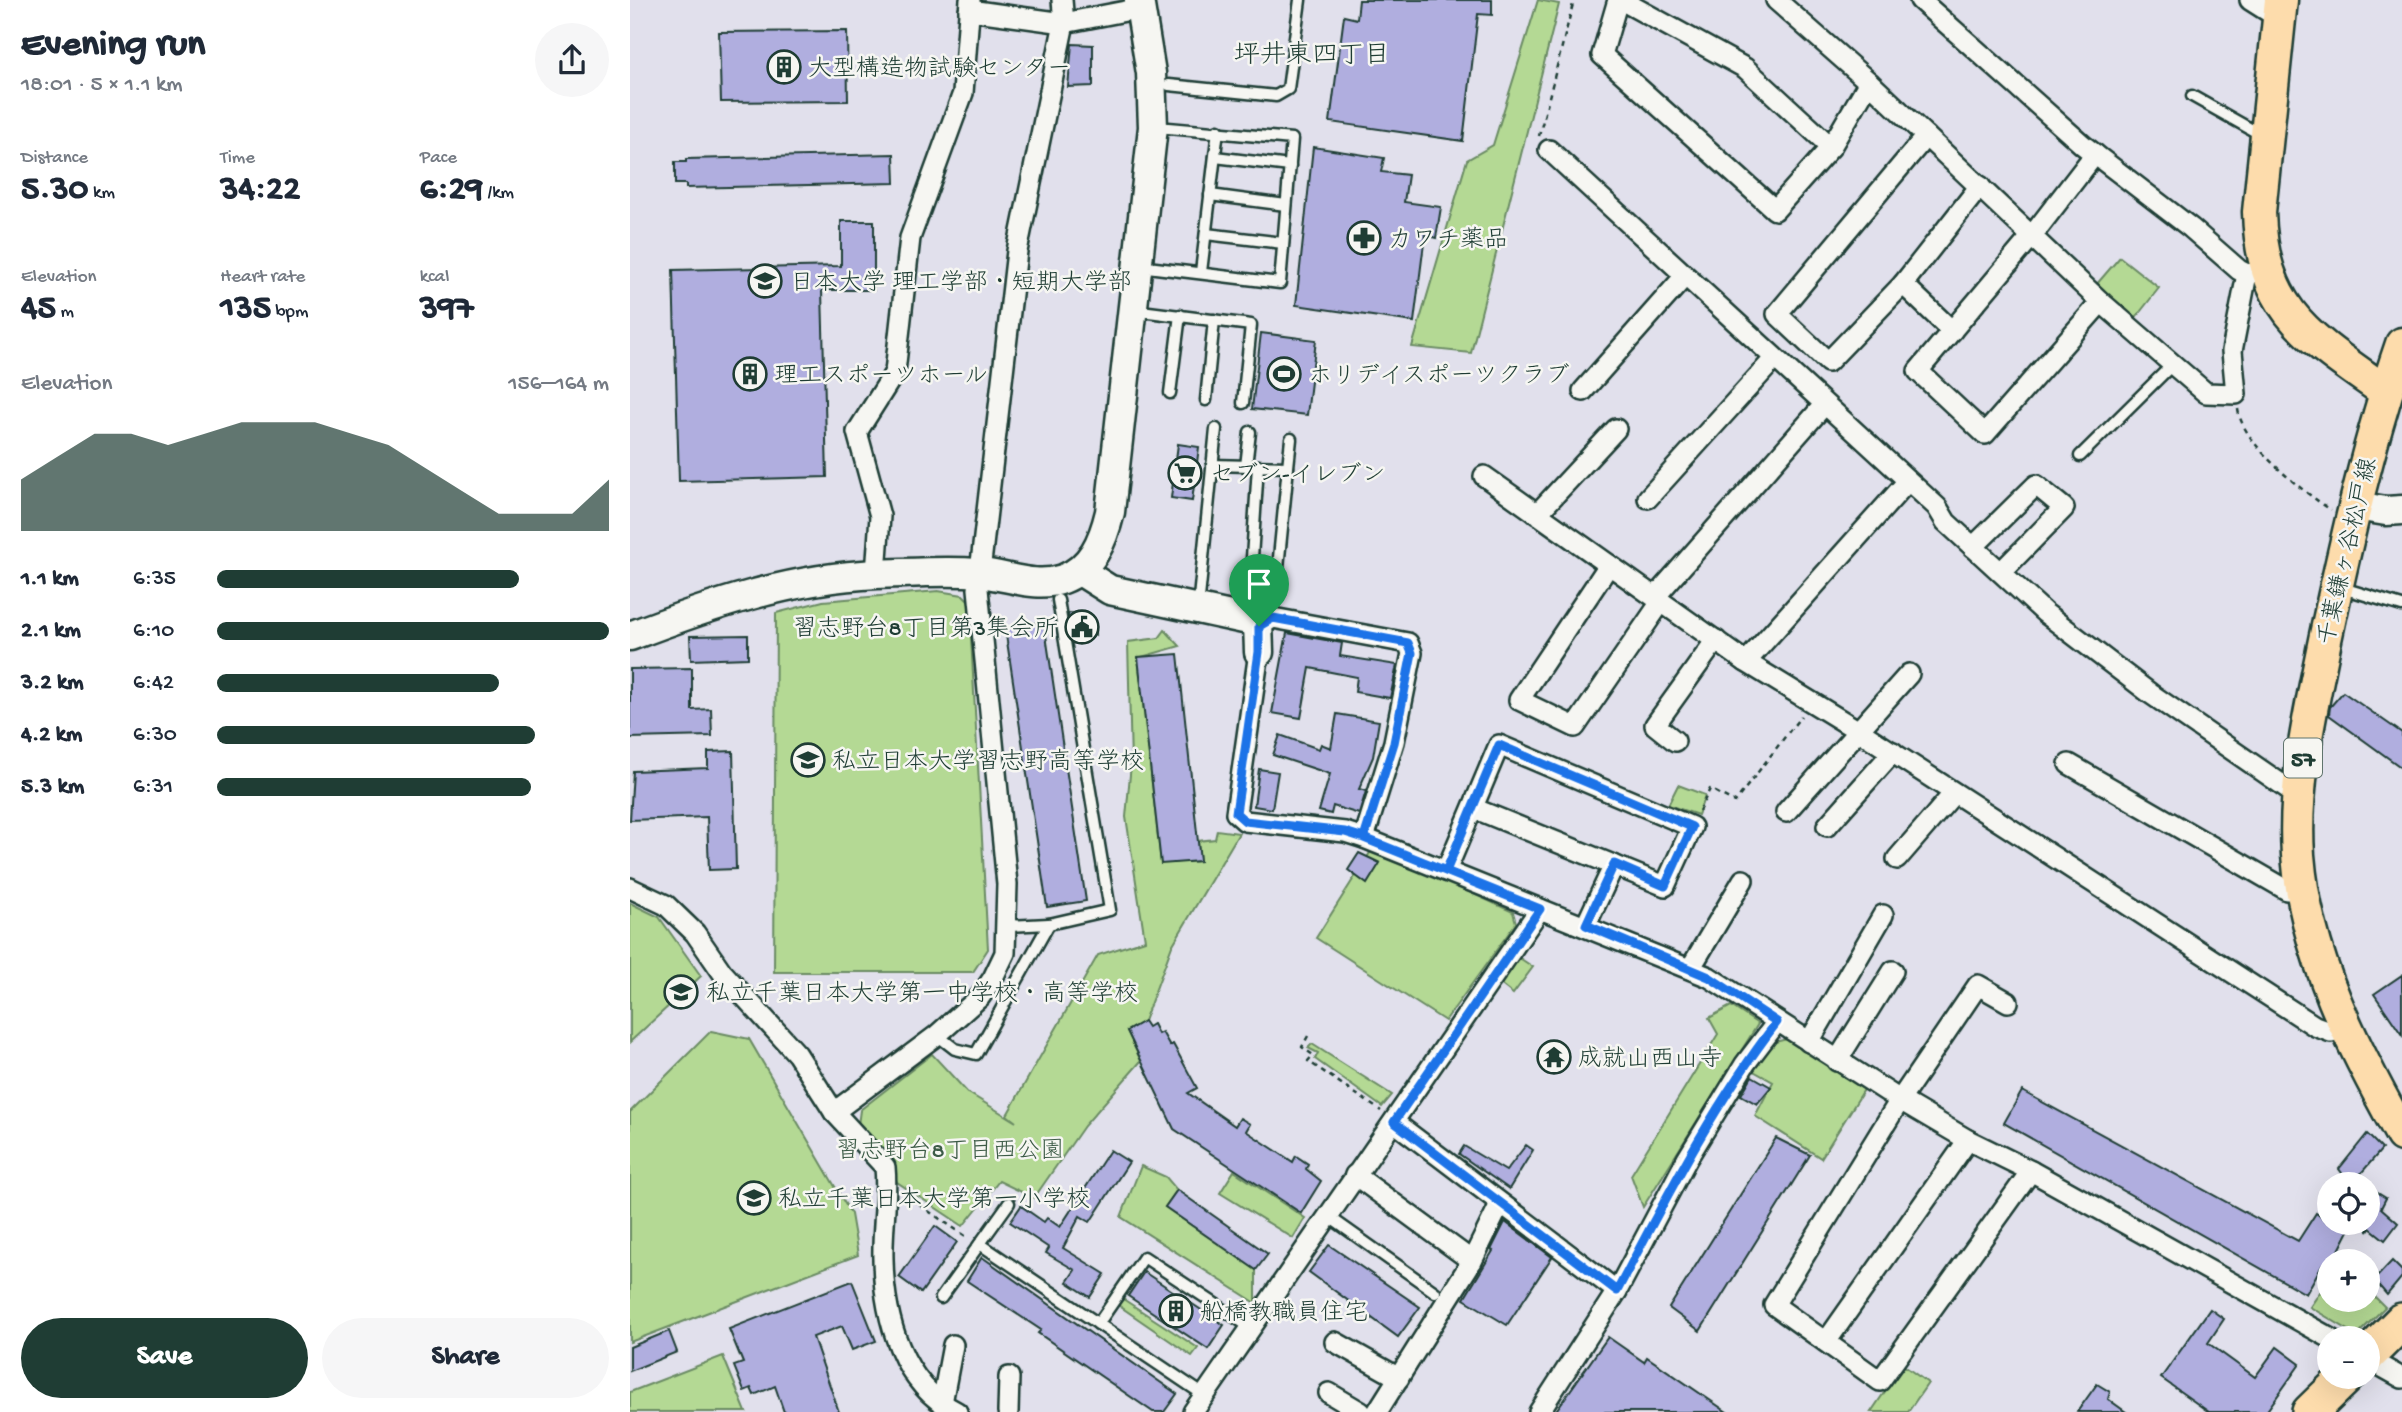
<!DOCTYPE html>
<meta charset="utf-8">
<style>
body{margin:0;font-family:"Gochi Hand","Klee One",sans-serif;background:#f6f6f7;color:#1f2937;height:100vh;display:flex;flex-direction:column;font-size:26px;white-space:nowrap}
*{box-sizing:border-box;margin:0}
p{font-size:23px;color:#747a83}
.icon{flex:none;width:38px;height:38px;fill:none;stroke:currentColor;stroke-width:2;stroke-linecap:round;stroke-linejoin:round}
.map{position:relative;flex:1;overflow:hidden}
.panel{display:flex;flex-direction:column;background:#fff;width:630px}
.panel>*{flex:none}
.fabs{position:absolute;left:1687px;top:1172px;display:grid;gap:14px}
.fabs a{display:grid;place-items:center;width:63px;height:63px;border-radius:50%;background:#fff;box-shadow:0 7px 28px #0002;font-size:35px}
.pin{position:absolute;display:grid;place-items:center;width:60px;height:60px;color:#fff;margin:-72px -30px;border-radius:50% 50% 50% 0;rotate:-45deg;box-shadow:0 0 7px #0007}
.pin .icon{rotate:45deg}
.round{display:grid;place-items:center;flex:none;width:74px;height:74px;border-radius:37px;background:#f6f6f7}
.summary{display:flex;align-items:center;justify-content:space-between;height:119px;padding:0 21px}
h1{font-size:38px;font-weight:700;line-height:52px}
.stats{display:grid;grid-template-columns:repeat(3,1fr);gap:10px;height:119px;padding:7px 21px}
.stats div{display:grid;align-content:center}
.stats b{font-size:35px;font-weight:700}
.stats small{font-size:19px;font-weight:400}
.stats p{font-size:19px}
.chart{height:196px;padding:14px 21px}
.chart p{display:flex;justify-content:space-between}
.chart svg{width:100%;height:126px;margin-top:7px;fill:#1f3d34;opacity:.7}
.cta{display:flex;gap:14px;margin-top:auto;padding:14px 21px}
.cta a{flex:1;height:80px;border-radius:42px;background:#1f3d34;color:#fff;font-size:28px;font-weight:700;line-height:80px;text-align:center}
.cta a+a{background:#f6f6f7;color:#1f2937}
ul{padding:0 21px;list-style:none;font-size:23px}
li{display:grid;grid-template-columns:112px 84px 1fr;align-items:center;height:52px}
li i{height:18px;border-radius:9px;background:#1f3d34}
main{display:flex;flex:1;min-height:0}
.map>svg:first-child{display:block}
.green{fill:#b4d994;stroke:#6a8b64;stroke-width:2}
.building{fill:#b0aedf;stroke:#1f3d34;stroke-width:2}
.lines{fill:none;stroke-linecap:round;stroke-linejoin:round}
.lane-casing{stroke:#1f3d34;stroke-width:15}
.street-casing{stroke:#1f3d34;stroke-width:24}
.secondary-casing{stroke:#1f3d34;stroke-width:33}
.primary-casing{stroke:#1f3d34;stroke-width:37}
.highway-casing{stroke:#1f3d34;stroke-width:40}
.path{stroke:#1f3d34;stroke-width:2.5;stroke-dasharray:5 5;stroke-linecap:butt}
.lane{stroke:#f6f6f2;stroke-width:10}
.street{stroke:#f6f6f2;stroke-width:19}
.secondary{stroke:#f6f6f2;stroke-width:28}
.primary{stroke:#fddcac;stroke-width:32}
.highway{stroke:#fddcac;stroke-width:35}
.route-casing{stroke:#fff;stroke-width:14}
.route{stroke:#1a73e8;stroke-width:9}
.labels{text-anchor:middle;stroke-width:5;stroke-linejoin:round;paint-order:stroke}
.shield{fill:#f6f6f2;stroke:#60746d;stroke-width:2}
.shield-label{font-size:23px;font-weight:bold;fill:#1f3d34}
.poi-label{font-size:24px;fill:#1f3d34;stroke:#f6f6f2;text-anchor:start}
.street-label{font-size:24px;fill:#1f3d34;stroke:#f6f6f2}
.park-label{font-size:24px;fill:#3d5c47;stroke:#f6f6f2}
.neighbourhood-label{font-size:26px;fill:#1f3d34;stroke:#f6f6f2}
</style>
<main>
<section class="panel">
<div class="summary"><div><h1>Evening run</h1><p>18:01 · 5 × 1.1 km</p></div><a class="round"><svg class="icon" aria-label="share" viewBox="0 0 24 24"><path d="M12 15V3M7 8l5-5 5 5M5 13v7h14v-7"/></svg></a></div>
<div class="stats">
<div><p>Distance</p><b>5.30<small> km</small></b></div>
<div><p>Time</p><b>34:22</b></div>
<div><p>Pace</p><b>6:29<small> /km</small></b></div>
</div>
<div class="stats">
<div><p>Elevation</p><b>45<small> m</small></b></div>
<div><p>Heart rate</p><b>135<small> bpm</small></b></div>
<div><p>kcal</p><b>397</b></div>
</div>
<div class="chart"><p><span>Elevation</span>156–164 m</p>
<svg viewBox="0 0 160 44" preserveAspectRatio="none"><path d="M0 44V26L10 18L20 10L30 10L40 14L50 10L60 6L70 6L80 6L90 10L100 14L110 22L120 30L130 38L140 38L150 38L160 26V44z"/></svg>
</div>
<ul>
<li><b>1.1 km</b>6:35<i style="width:77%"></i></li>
<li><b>2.1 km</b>6:10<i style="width:100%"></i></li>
<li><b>3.2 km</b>6:42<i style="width:72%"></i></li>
<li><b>4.2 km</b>6:30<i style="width:81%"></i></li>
<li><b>5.3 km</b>6:31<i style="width:80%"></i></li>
</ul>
<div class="cta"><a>Save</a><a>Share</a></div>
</section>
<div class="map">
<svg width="1772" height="1412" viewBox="0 0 1772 1412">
<rect width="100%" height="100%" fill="#e1e0ec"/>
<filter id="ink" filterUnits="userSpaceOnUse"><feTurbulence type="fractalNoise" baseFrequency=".0143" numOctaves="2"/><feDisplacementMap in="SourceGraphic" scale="14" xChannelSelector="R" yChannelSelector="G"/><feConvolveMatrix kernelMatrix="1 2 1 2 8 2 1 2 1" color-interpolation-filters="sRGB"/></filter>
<g filter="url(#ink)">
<!-- green -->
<g class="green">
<polygon points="908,0 929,4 841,353 782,347 837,160 863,145"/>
<polygon points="1490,257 1529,288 1503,321 1466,285"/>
<polygon points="308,591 333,595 339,601 358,949 343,972 144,972 146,613 193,601"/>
<polygon points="535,630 550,646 508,658 531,863 570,861 568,841 585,839 587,830 609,833 542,946 514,1021 497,1031 511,1061 454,1126 404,1198 369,1181 333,1226 267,1182 256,1151 228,1125 230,1110 302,1054 337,1092 386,1122 377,1115 468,955 515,940 496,817 501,764 498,642 529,638"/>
<polygon points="1048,785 1075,795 1068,815 1038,805"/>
<polygon points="743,848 883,912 886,923 815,1021 686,938"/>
<polygon points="0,903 29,917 71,976 0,1042"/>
<polygon points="888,957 903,967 883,994 869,983"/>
<polygon points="1101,1006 1128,1024 1013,1207 1001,1175 1088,1034 1079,1018"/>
<polygon points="81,1031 119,1039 221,1214 228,1255 0,1342 0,1112"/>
<polygon points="1157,1039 1235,1088 1191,1158 1125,1116 1143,1082 1120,1069 1145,1042"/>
<polygon points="682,1044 762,1095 752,1107 685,1059 688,1053 678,1048"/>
<polygon points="511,1166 536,1177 547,1190 535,1207 626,1270 626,1303 491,1217"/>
<polygon points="604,1171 675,1218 663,1238 590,1193"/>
<polygon points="1699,1279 1699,1300 1738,1300 1738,1290 1755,1307 1727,1335 1680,1307"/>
<polygon points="493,1299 568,1348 562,1356 488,1305"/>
<polygon points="93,1356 116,1412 0,1412 0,1392"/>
<polygon points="1273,1365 1298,1383 1278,1412 1241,1412"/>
</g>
<!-- building -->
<g class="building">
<polygon points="729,0 862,0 862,15 848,14 833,141 700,122 714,16 727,19"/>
<polygon points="217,31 218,101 91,102 89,32"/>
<polygon points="442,44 463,45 463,86 438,87"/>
<polygon points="683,147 754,158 751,172 778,175 774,202 811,207 806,238 795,235 784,322 666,305"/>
<polygon points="264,154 265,183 56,188 56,184 45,184 45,162 56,162 56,159"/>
<polygon points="211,221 244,221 244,290 192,290 197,477 49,481 43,270 211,266"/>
<polygon points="631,333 686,340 677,415 622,409"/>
<polygon points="548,444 569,447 562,501 541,498"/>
<polygon points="438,613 459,614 460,619 464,620 465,635 442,637"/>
<polygon points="414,622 456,901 417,907 375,628"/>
<polygon points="657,633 712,643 710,656 767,665 760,698 725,692 727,677 680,668 671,718 642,713"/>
<polygon points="118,635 118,658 61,660 60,636"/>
<polygon points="548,654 570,861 531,864 508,657"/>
<polygon points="62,668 62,710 81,709 82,736 0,738 0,669"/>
<polygon points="1713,692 1772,733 1772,768 1699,715 1700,707"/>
<polygon points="707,714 749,721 743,757 729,789 736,791 729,814 703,806 701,814 689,811 700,774 643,755 650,735 689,749 691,744 701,748"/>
<polygon points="103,751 106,869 79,870 77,817 0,820 3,771 78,768 78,752"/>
<polygon points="629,769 648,772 642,809 624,806"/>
<polygon points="729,853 750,863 737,884 718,870"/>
<polygon points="1772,975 1772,1035 1744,994"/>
<polygon points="514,1021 518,1027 523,1024 528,1034 532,1032 540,1046 543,1044 567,1088 558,1093 605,1126 610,1118 620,1124 616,1131 663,1162 666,1156 678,1164 676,1169 691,1181 671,1213 544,1129 497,1031"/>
<polygon points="1122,1076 1141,1087 1127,1104 1111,1095"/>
<polygon points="1392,1091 1668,1241 1686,1213 1699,1223 1723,1223 1703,1262 1699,1262 1699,1270 1692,1265 1676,1294 1374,1123"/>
<polygon points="1737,1134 1752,1149 1721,1185 1709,1169"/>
<polygon points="1146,1138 1180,1155 1070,1331 1039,1308"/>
<polygon points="896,1145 903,1150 879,1189 829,1154 834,1146 876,1171"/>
<polygon points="480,1150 499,1162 460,1222 450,1216 433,1248 475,1274 460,1297 437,1282 445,1270 416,1253 419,1248 380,1222 391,1206 414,1222 417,1218 430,1227"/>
<polygon points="1738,1187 1756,1198 1751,1208 1768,1223 1755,1240 1740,1228 1738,1232"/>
<polygon points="547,1190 638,1254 626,1270 535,1207"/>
<polygon points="875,1222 922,1257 877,1325 834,1299 863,1251 861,1250"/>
<polygon points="305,1226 327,1242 291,1293 269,1277"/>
<polygon points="699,1245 790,1307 768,1337 679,1272"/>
<polygon points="352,1257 547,1394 534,1412 523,1412 408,1333 411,1330 337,1281"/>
<polygon points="1762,1261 1772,1271 1772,1277 1757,1295 1744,1280"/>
<polygon points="514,1272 594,1325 578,1349 498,1296"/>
<polygon points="222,1281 246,1341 222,1350 212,1326 183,1337 209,1412 154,1412 145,1386 124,1395 121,1388 114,1391 104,1366 113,1363 99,1329"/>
<polygon points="1580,1309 1594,1319 1578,1343 1625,1377 1647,1347 1670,1364 1636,1412 1579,1412 1531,1378"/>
<polygon points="39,1331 47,1352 0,1371 0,1347"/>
<polygon points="978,1337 1014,1362 1017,1357 1097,1412 925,1412"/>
<polygon points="1467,1384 1480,1392 1478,1399 1496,1412 1447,1412"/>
</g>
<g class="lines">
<defs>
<g id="lane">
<polyline points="539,85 646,96 658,89 670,0"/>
<polyline points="1562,96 1633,136"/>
<polyline points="585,157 660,166"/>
<polyline points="580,195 656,205"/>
<polyline points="576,234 653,243"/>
<polyline points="509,266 650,283 662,139 527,127"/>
<polyline points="571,272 588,130"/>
<polyline points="503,310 621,325 613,403"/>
<polyline points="540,393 550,315"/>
<polyline points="576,400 584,320"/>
<polyline points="1450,456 1543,364"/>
<polyline points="582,465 658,467 646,588"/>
<polyline points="616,466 620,432"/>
<polyline points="658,467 661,439"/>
<polyline points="1709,587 1772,606"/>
<polyline points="568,608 586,429"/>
<polyline points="618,619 628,466"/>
<polyline points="419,924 480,910 428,600"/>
<polyline points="307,1035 325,1049 346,1054 419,924 378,926"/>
<polyline points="698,1216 805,1292"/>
<polyline points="350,1244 574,1395"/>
<polyline points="311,1298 379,1203"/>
<polyline points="468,1324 514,1257 620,1327"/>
</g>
<g id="street">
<polyline points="988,0 972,55 1145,210 1201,147 1239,82"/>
<polyline points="991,0 1115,68 1201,147"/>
<polyline points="1146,0 1239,82 1471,302 1576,393 1606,394 1602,351 1617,274"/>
<polyline points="1290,0 1453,145 1561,228 1609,270 1617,274 1628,272"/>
<polyline points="1620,0 1650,19"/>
<polyline points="339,10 434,23 511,8"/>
<polyline points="919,150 1307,507 1316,522 1415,613 1521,694 1667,795"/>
<polyline points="1465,154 1401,237 1288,371 1355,434 1471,302"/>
<polyline points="1273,284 1198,362 1147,314 1296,136"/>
<polyline points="1322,331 1273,284 1350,186"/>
<polyline points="953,391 1054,277"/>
<polyline points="854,476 1116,662 1237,736 1685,1026 1701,1032 1716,1028"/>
<polyline points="1018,498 1144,359"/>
<polyline points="907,514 986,429"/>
<polyline points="1343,547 1406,485 1434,508 1371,572"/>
<polyline points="979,565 889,700 945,727 1031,602"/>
<polyline points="246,574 250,516 227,432 265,372 280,238 333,93 340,0"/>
<polyline points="1025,597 1194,405"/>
<polyline points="629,626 643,618 778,643 782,653 764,742 734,838"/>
<polyline points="629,652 606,813 615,821 715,832 734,838 1079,977 1270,1100 1338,1140 1401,1171 1702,1339"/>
<polyline points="1116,662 1277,482"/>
<polyline points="1045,741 1025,725 1086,640"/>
<polyline points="1439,764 1657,890 1673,888"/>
<polyline points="1156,812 1279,674"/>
<polyline points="1197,826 1263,752"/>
<polyline points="1267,859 1324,793"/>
<polyline points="816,871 869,745 1062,827 1035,886 843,808"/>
<path d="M 0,888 L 36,905 L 65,933 L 92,972 L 167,1054 L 204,1112 L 255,1167 C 258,1198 252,1228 253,1259 C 254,1318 272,1385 327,1412"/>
<polyline points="956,925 984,865"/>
<polyline points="1060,969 1113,880"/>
<polyline points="1378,1002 1348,985 1270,1100 1144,1305 1250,1381 1401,1171"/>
<polyline points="1179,1042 1253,915"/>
<polyline points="1207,1061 1263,971"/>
<polyline points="204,1112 307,1035 350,997 363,978 375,953 377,884 348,589 387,251 434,23 432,0"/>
<polyline points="764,1122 987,1291"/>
<polyline points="725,1175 842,1261"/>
<polyline points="705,1342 769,1378"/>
<polyline points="1196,1342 1338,1140"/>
<polyline points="1738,1359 1772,1378"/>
<polyline points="699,1393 731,1412"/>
<polyline points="312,1403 323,1345"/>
<polyline points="378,1412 379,1377"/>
<polyline points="563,1412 910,909"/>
<polyline points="747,1412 842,1261 870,1204"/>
<polyline points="909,1412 987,1291 1057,1159 1115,1064 1147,1022"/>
</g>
<g id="secondary">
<polyline points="1726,506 1756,511 1772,510"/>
<polyline points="450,571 480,590 628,622 629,652"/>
<path d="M 0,636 C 81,605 160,578 247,574 C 281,573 316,570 349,573 C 377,575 405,589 433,579 C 462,568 473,541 480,512 L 523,127 L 521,73 L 509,0"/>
</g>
<g id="primary">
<path d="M 1651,0 L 1629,212 C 1632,313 1681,338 1756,392"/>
<path d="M 1772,344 C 1739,440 1716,541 1695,640 C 1681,711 1663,783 1668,855 C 1676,957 1723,1047 1772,1135"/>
</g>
<g id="highway">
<polyline points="1738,1355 1772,1321"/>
<polyline points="1680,1412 1716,1377"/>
</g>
</defs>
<!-- lane casing -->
<use href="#lane" class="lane-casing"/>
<!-- street casing -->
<use href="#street" class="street-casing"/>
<!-- secondary casing -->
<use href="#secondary" class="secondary-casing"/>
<!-- primary casing -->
<use href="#primary" class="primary-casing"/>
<!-- highway casing -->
<use href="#highway" class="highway-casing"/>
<!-- path -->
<g class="path">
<polyline points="909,136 944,0"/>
<path d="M 1608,409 C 1612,444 1672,491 1701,510"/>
<polyline points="1069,811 1080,789 1105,802 1171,716"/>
<polyline points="678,1036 672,1047 683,1055 678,1061 751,1111"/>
<polyline points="273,1194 337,1237"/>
</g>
<!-- lane -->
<use href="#lane" class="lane"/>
<!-- street -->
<use href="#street" class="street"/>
<!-- secondary -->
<use href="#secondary" class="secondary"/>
<!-- primary -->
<use href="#primary" class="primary"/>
<!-- highway -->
<use href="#highway" class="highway"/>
</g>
</g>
<g class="lines" filter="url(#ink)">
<defs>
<path id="route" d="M 629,626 L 629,652 L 606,813 L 615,821 L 715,832 L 734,838 L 910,909 L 764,1122 L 987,1291 C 1036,1198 1083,1105 1147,1022 L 1079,977 L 956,925 L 984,864 L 1035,886 L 1062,827 L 869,745 L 816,871 L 734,838 L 764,743 L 782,653 L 778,643 L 643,618 L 629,626"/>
</defs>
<!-- route casing -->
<use href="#route" class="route-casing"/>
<!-- route -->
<use href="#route" class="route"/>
</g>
<!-- icons -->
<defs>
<symbol id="building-ring" viewBox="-11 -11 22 22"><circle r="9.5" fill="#f6f6f2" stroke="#1f3d34" stroke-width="1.5"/><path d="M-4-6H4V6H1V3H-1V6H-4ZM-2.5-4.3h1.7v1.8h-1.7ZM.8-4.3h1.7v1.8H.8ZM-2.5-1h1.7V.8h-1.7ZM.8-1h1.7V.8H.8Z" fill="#1f3d34"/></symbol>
<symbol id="pharmacy-ring" viewBox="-11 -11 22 22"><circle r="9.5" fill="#f6f6f2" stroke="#1f3d34" stroke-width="1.5"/><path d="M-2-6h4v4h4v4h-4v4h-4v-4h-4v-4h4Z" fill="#1f3d34"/></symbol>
<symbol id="university-ring" viewBox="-11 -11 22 22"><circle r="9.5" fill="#f6f6f2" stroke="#1f3d34" stroke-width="1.5"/><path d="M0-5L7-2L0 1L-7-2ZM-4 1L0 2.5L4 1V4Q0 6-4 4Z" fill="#1f3d34"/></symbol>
<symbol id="stadium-ring" viewBox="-11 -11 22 22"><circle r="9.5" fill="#f6f6f2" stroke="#1f3d34" stroke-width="1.5"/><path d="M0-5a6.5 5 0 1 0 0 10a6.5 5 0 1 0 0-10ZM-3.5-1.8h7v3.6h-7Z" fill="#1f3d34"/></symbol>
<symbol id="supermarket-ring" viewBox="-11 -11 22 22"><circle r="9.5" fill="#f6f6f2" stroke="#1f3d34" stroke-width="1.5"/><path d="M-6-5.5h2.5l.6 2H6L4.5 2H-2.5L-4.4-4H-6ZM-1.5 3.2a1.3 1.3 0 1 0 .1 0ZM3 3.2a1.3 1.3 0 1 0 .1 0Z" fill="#1f3d34"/></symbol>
<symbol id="civic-ring" viewBox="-11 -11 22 22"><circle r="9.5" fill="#f6f6f2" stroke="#1f3d34" stroke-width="1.5"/><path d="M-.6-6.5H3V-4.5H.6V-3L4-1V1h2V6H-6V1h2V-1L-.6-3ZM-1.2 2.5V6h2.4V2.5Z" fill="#1f3d34"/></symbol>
<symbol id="school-ring" viewBox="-11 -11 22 22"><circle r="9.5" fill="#f6f6f2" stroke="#1f3d34" stroke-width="1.5"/><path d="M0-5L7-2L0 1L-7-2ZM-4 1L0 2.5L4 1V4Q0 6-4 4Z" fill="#1f3d34"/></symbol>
<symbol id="temple-ring" viewBox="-11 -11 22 22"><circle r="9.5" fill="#f6f6f2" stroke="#1f3d34" stroke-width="1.5"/><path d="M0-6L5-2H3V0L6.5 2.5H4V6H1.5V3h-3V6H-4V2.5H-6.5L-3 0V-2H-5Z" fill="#1f3d34"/></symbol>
</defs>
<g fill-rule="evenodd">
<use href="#building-ring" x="135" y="48" width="38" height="38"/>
<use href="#pharmacy-ring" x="715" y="219" width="38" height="38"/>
<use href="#university-ring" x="116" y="262" width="38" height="38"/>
<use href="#building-ring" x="101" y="355" width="38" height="38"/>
<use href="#stadium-ring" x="635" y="355" width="38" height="38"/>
<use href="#supermarket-ring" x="536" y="454" width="38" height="38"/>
<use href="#civic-ring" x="433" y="608" width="38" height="38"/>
<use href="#school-ring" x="159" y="741" width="38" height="38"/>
<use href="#school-ring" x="32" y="973" width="38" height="38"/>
<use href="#temple-ring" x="905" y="1038" width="38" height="38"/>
<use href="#school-ring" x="105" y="1179" width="38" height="38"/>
<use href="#building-ring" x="527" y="1292" width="38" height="38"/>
</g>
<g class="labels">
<!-- shield labels -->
<rect class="shield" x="1654" y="738.5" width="38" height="39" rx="5"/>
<g class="shield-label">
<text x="1673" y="766">57</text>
</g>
<!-- poi labels -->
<g class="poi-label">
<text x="178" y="75">大型構造物試験センター</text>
<text x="758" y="246">カワチ薬品</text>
<text x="160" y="289">日本大学 理工学部・短期大学部</text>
<text x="144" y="382">理工スポーツホール</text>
<text x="678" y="382">ホリデイスポーツクラブ</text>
<text x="580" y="481">セブン-イレブン</text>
<text x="428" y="635" text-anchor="end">習志野台8丁目第3集会所</text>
<text x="202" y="768">私立日本大学習志野高等学校</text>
<text x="76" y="1000">私立千葉日本大学第一中学校・高等学校</text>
<text x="948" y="1065">成就山西山寺</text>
<text x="148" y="1206">私立千葉日本大学第一小学校</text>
<text x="570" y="1319">船橋教職員住宅</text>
</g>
<!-- street labels -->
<g class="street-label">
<text transform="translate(1716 551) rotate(-77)" y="8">千葉鎌ヶ谷松戸線</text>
</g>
<!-- park labels -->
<g class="park-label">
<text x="320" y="1157">習志野台8丁目西公園</text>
</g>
<!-- neighbourhood labels -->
<g class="neighbourhood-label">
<text x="682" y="62">坪井東四丁目</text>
</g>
</g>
</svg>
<div class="fabs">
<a><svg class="icon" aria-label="locate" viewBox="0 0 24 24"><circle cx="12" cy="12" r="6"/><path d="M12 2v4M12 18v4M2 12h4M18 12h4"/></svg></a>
<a>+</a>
<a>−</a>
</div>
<div class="pin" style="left:629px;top:626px;background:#1e9e55"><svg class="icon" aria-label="arrive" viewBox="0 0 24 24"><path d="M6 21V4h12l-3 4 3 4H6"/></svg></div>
</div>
</main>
